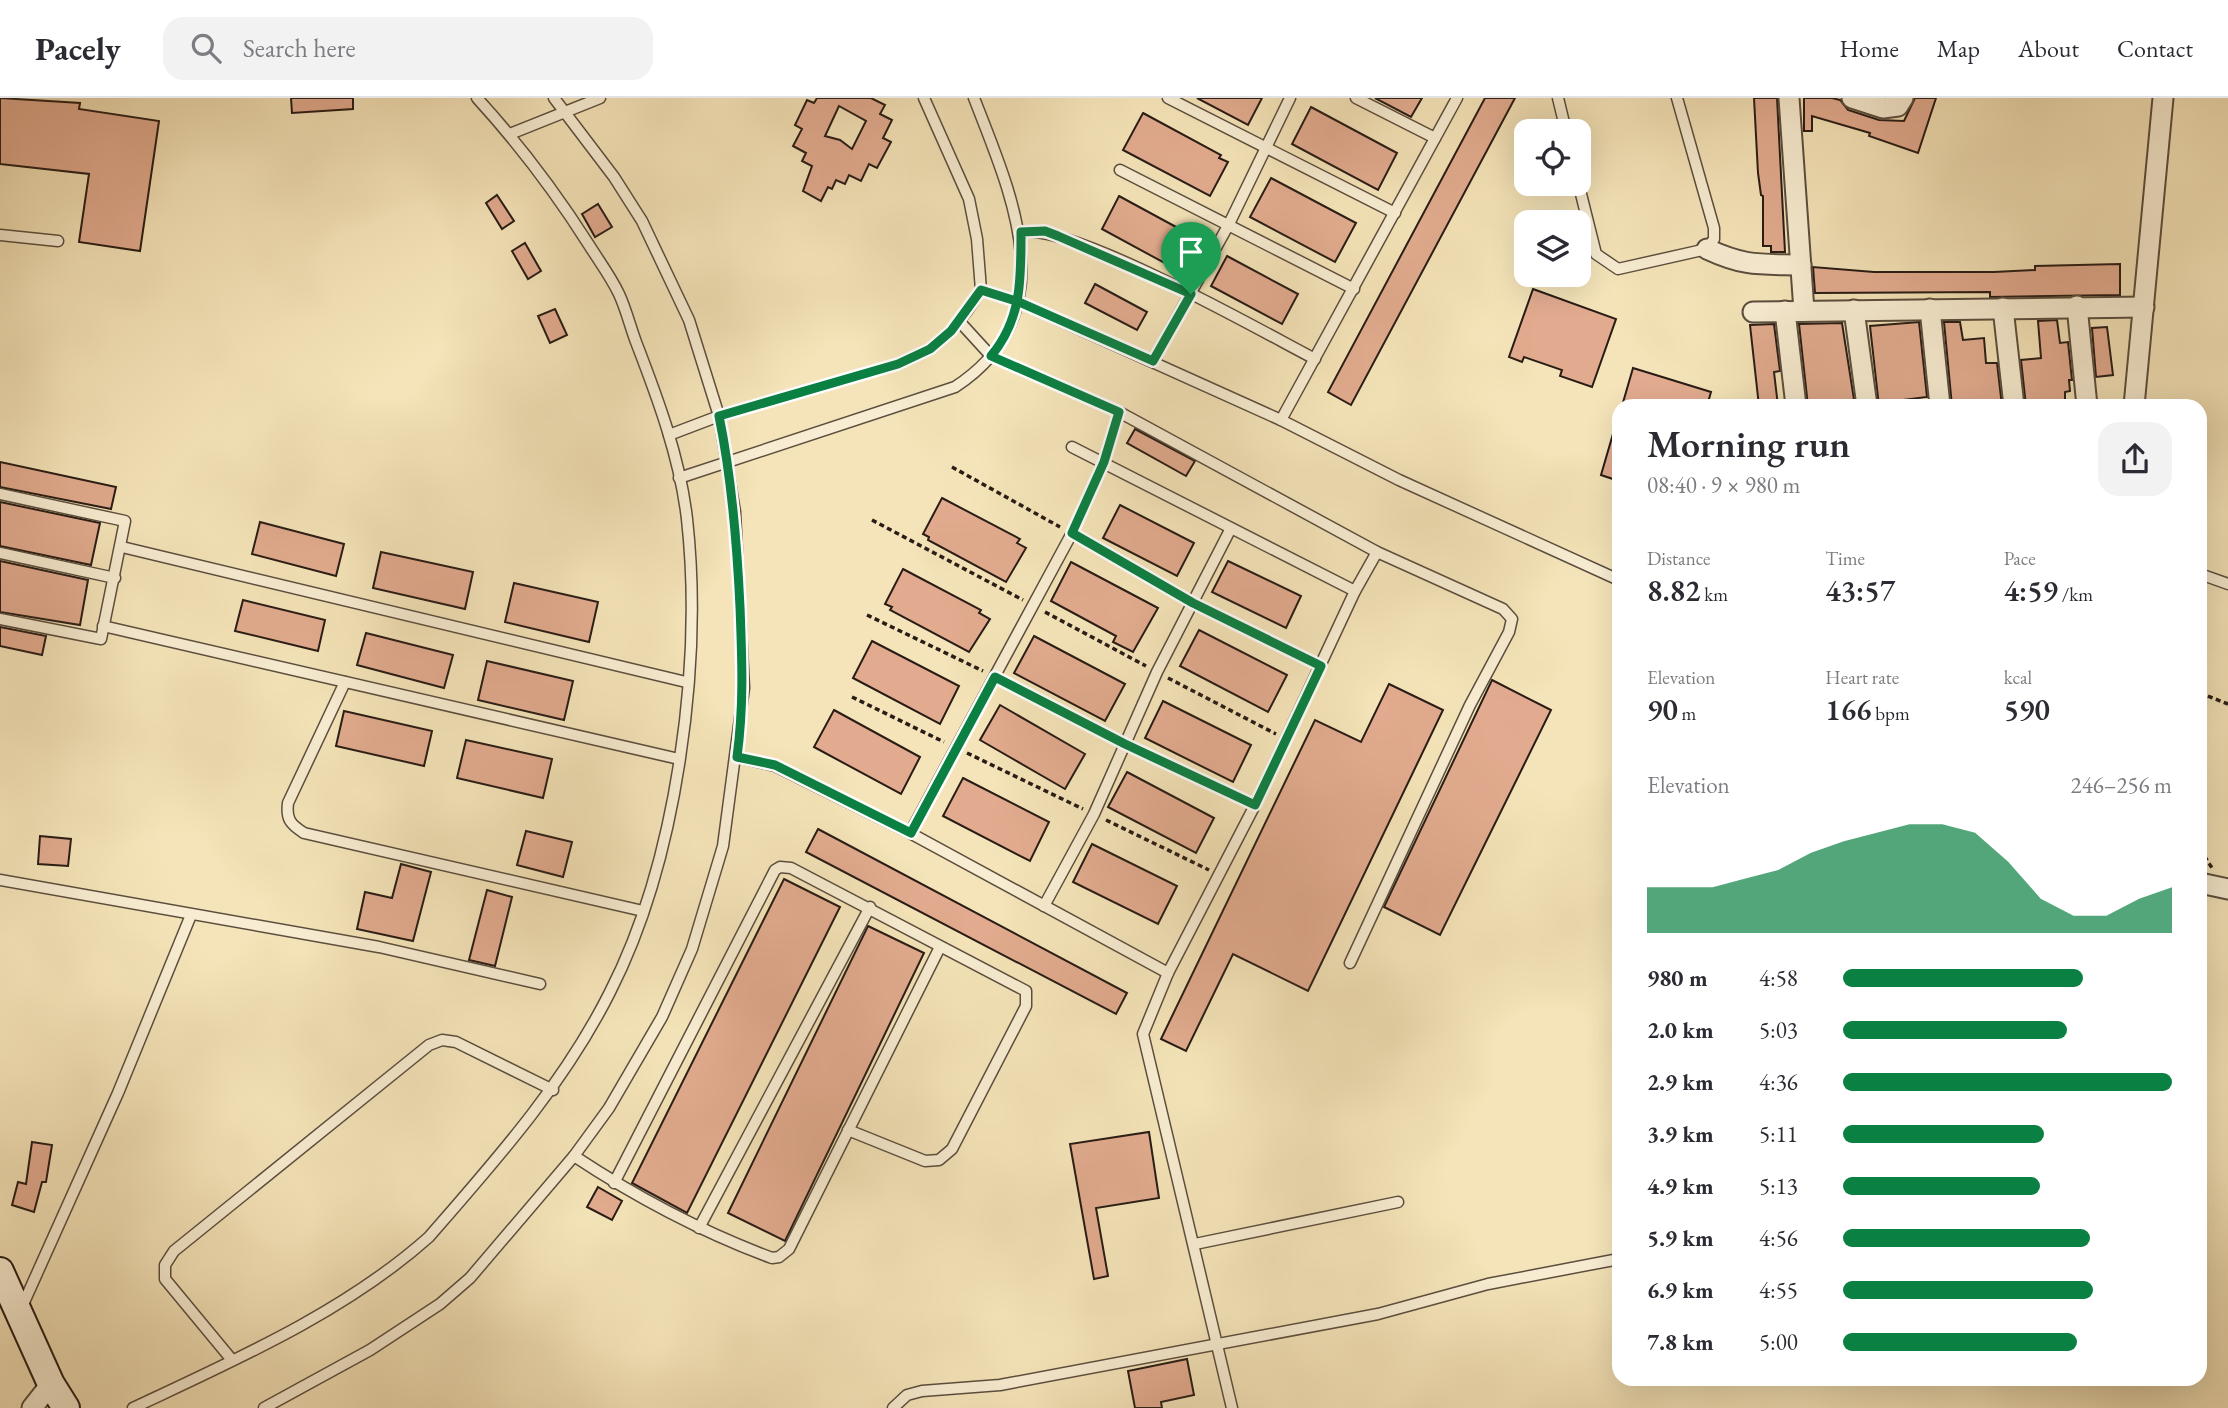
<!DOCTYPE html>
<meta charset="utf-8">
<style>
body{margin:0;font-family:"EB Garamond",serif;background:#f2f2f3;color:#2b2b33;height:100vh;display:flex;flex-direction:column;font-size:26px;white-space:nowrap}
*{box-sizing:border-box;margin:0}
p{font-size:23px;color:#7c7c81}
.icon{flex:none;width:38px;height:38px;fill:none;stroke:currentColor;stroke-width:2;stroke-linecap:round;stroke-linejoin:round}
.map{position:relative;flex:1;overflow:hidden}
.side{position:absolute;left:1612px;top:301px;width:595px;height:987px;display:flex;flex-direction:column;background:#fff;border-radius:21px;box-shadow:0 7px 28px #0002}
.side>*{flex:none}
.buttons{position:absolute;left:1514px;top:21px;display:grid;gap:14px}
.buttons a{display:grid;place-items:center;width:77px;height:77px;border-radius:14px;background:#fff;box-shadow:0 7px 28px #0002;font-size:35px}
.pin{position:absolute;display:grid;place-items:center;width:60px;height:60px;color:#fff;margin:-72px -30px;border-radius:50% 50% 50% 0;rotate:-45deg;box-shadow:0 0 7px #0007}
.pin .icon{rotate:45deg}
.round{display:grid;place-items:center;flex:none;width:74px;height:74px;border-radius:21px;background:#f2f2f3}
.headline{display:flex;align-items:center;justify-content:space-between;height:119px;padding:0 35px}
h1{font-size:38px;font-weight:600;line-height:52px}
.metrics{display:grid;grid-template-columns:repeat(3,1fr);gap:10px;height:119px;padding:7px 35px}
.metrics div{display:grid;align-content:center}
.metrics b{font-size:30px;font-weight:600}
.metrics small{font-size:19px;font-weight:400}
.metrics p{font-size:19px}
.chart{height:196px;padding:14px 35px}
.chart p{display:flex;justify-content:space-between}
.chart svg{width:100%;height:126px;margin-top:7px;fill:#0b8043;opacity:.7}
ul{padding:0 35px;list-style:none;font-size:23px}
li{display:grid;grid-template-columns:112px 84px 1fr;align-items:center;height:52px}
li i{height:18px;border-radius:9px;background:#0b8043}
header{display:flex;align-items:center;gap:42px;box-sizing:border-box;height:98px;padding:0 35px;background:#fff;border-bottom:2px solid #e1e1e2}
header strong{font-size:33px}
nav{display:flex;gap:38px;margin-inline-start:auto;font-size:24px}
.search{width:490px;height:63px;background:#f2f2f3;display:flex;align-items:center;gap:18px;box-sizing:border-box;padding:0 24px;border-radius:21px;color:#7c7c81;font-size:26px}
.map>svg:first-child{display:block}
.building{fill:#e2ab8f;stroke:#281c15;stroke-width:2;fill-rule:evenodd}
.lines{fill:none;stroke-linecap:round;stroke-linejoin:round}
.lane-casing{stroke:#5b4e3e;stroke-width:13}
.street-casing{stroke:#5b4e3e;stroke-width:23}
.secondary-casing{stroke:#281c15;stroke-width:30}
.path{stroke:#281c15;stroke-width:3.5;stroke-dasharray:5 3.5;stroke-linecap:butt}
.lane{stroke:#f8edd2;stroke-width:10}
.street{stroke:#f8edd2;stroke-width:19}
.secondary{stroke:#f8edd2;stroke-width:26}
.route-casing{stroke:#fff;stroke-width:14}
.route{stroke:#0b8043;stroke-width:9}
</style>
<header>
<strong>Pacely</strong>
<div class="search"><svg class="icon" aria-label="search" viewBox="0 0 24 24"><circle cx="10" cy="10" r="6"/><path d="M15 15l6 6"/></svg>Search here</div>
<nav><a>Home</a><a>Map</a><a>About</a><a>Contact</a></nav>
</header>
<div class="map">
<svg width="2228" height="1310" viewBox="0 0 2228 1310">
<rect width="100%" height="100%" fill="#f5e4b9"/>
<filter id="stains"><feTurbulence type="fractalNoise" baseFrequency=".00286" numOctaves="4"/><feColorMatrix values="0 0 0 0 .2 0 0 0 0 .09 0 0 0 0 .02 0 0 0 .5 -.17"/></filter>
<radialGradient id="worn" r=".72"><stop offset=".6" stop-color="#630" stop-opacity="0"/><stop offset="1" stop-color="#630" stop-opacity=".3"/></radialGradient>
<!-- building -->
<g class="building">
<polygon points="0,0 80,5 79,11 159,23 140,153 79,144 89,76 0,66"/>
<polygon points="291,0 353,0 353,11 292,15"/>
<path d="M 817,0 L 871,0 L 885,7 L 880,16 L 892,22 L 883,40 L 891,44 L 877,70 L 869,66 L 861,83 L 849,77 L 845,86 L 836,82 L 832,91 L 828,89 L 821,103 L 803,93 L 812,68 L 802,63 L 806,55 L 793,48 L 802,31 L 795,27 L 807,2 L 814,5 ZM 839,8 L 866,23 L 852,51 L 840,42 L 825,38 Z"/>
<polygon points="1197,0 1262,0 1248,27"/>
<polygon points="1375,0 1422,0 1411,19"/>
<polygon points="1485,0 1515,0 1351,307 1328,294"/>
<polygon points="1754,0 1777,0 1785,154 1771,154 1771,148 1763,148 1763,98 1761,97 1758,75"/>
<polygon points="1804,0 1832,0 1840,2 1848,12 1879,22 1904,23 1915,0 1936,0 1918,55 1869,38 1870,35 1812,18 1812,33 1804,33"/>
<polygon points="1311,9 1397,55 1378,92 1292,46"/>
<polygon points="1143,15 1221,57 1219,60 1228,64 1210,98 1123,52"/>
<polygon points="1271,80 1356,125 1335,164 1250,119"/>
<polygon points="497,97 514,123 502,131 486,105"/>
<polygon points="1119,98 1189,136 1172,169 1102,131"/>
<polygon points="598,106 612,129 595,139 582,116"/>
<polygon points="525,145 541,173 528,181 512,153"/>
<polygon points="1227,158 1298,196 1282,226 1211,188"/>
<polygon points="2120,166 2120,197 1990,199 1990,194 1815,195 1813,169 1874,174 1994,174 2035,172 2035,168"/>
<polygon points="1095,186 1147,214 1137,232 1085,205"/>
<polygon points="1533,191 1616,221 1592,289 1560,278 1562,272 1524,259 1522,264 1509,259"/>
<polygon points="555,211 567,237 550,245 538,218"/>
<polygon points="2057,222 2060,245 2068,244 2072,282 2069,282 2070,293 2065,294 2065,308 2026,308 2021,262 2041,260 2038,223"/>
<polygon points="1919,224 1927,299 1894,303 1895,308 1879,308 1870,228"/>
<polygon points="1944,224 1960,224 1963,242 1984,240 1986,265 1997,265 2002,308 1952,308"/>
<polygon points="1842,225 1855,308 1808,308 1799,226"/>
<polygon points="1774,226 1780,273 1774,274 1778,308 1759,308 1750,227"/>
<polygon points="2107,229 2113,277 2096,279 2092,230"/>
<polygon points="1633,270 1711,294 1707,308 1622,308"/>
<polygon points="1615,329 1619,330 1619,383 1601,377"/>
<polygon points="1135,331 1195,363 1186,378 1127,345"/>
<polygon points="0,364 116,389 111,411 0,389"/>
<polygon points="942,400 1020,441 1017,445 1026,450 1006,484 928,442 929,439 923,436"/>
<polygon points="0,404 100,425 91,467 0,448"/>
<polygon points="1120,407 1194,445 1177,478 1103,440"/>
<polygon points="260,424 344,446 336,478 252,456"/>
<polygon points="381,454 473,474 465,511 373,490"/>
<polygon points="0,463 88,482 80,527 0,514"/>
<polygon points="1228,463 1301,498 1286,530 1212,494"/>
<polygon points="1071,464 1158,510 1133,554 1113,544 1116,538 1051,503"/>
<polygon points="903,471 981,512 979,515 990,521 969,554 890,512 892,509 885,506"/>
<polygon points="514,485 598,504 589,544 505,524"/>
<polygon points="243,502 325,522 318,553 235,533"/>
<polygon points="0,529 46,538 42,557 0,548"/>
<polygon points="1199,532 1287,577 1268,614 1180,568"/>
<polygon points="366,535 453,557 444,590 357,567"/>
<polygon points="1034,538 1125,586 1105,623 1014,575"/>
<polygon points="872,543 959,588 940,626 853,580"/>
<polygon points="487,563 573,583 564,622 478,602"/>
<polygon points="1492,582 1551,612 1440,837 1384,809"/>
<polygon points="1389,586 1443,612 1308,893 1233,856 1186,953 1161,941 1315,622 1361,644"/>
<polygon points="1163,603 1251,647 1233,684 1145,640"/>
<polygon points="1000,607 1085,656 1065,691 980,642"/>
<polygon points="834,612 920,659 901,696 814,649"/>
<polygon points="344,613 432,633 424,668 336,648"/>
<polygon points="466,642 552,661 543,700 457,680"/>
<polygon points="1127,674 1214,720 1196,755 1108,709"/>
<polygon points="963,680 1049,724 1030,763 943,718"/>
<polygon points="818,731 1127,895 1116,916 806,754"/>
<polygon points="526,733 572,744 563,779 517,767"/>
<polygon points="40,738 71,741 68,768 38,766"/>
<polygon points="1092,746 1177,788 1158,826 1073,784"/>
<polygon points="401,766 431,774 413,843 357,831 365,794 392,800"/>
<polygon points="784,781 840,809 687,1115 632,1085"/>
<polygon points="487,792 512,799 495,868 469,862"/>
<polygon points="868,828 924,855 785,1143 728,1115"/>
<polygon points="1149,1034 1159,1100 1096,1110 1108,1178 1094,1181 1070,1046"/>
<polygon points="32,1044 52,1047 46,1084 42,1084 34,1114 12,1107 18,1084 26,1086"/>
<polygon points="598,1089 622,1103 612,1122 587,1109"/>
<polygon points="1187,1261 1194,1297 1161,1304 1162,1310 1135,1310 1128,1273"/>
</g>
<g class="lines">
<defs>
<g id="lane">
<polyline points="1168,0 1395,115"/>
<polyline points="1356,0 1435,40"/>
<polyline points="1558,0 1566,33"/>
<polyline points="510,36 600,0"/>
<polyline points="1120,72 1354,191"/>
<polyline points="1578,84 1596,156 1618,171 1707,151 1714,141 1714,130 1677,0"/>
<path d="M 1021,134 C 1072,125 1261,233 1315,261"/>
<polyline points="0,137 58,143"/>
<polyline points="981,192 1019,204 1281,322 1399,382 1619,482"/>
<polyline points="959,223 991,258 1119,314 1377,454 1503,511 1512,521 1509,534 1470,607 1350,865"/>
<polyline points="1153,263 1229,126 1290,0"/>
<polyline points="1281,322 1457,0"/>
<polyline points="669,337 719,318 898,266 930,251 951,233 967,213 981,192 977,141 969,101 924,0"/>
<polyline points="1072,349 1355,493"/>
<path d="M 679,380 L 955,289 C 1067,216 1012,98 974,0"/>
<polyline points="0,396 125,423 101,541 0,521"/>
<polyline points="122,449 686,584"/>
<polyline points="0,455 115,480"/>
<polyline points="2200,476 2228,486"/>
<polyline points="103,528 679,661"/>
<path d="M 345,584 L 288,705 C 286,721 290,726 304,735 L 643,813"/>
<polyline points="737,659 775,668 910,735 1168,875"/>
<polyline points="910,735 1072,435 1104,364 1119,314"/>
<polyline points="0,782 379,849 540,886"/>
<polyline points="1044,808 1094,716 1157,574 1230,432"/>
<path d="M 574,1058 C 636,1099 702,1134 772,1160 L 779,1159 L 789,1151 L 940,849"/>
<polyline points="614,1085 775,772 780,769 791,770 1026,893 1026,908 952,1051 939,1062 925,1063 848,1032"/>
<polyline points="699,1130 870,809"/>
<polyline points="1195,1146 1398,1104"/>
<polyline points="21,1211 118,995 191,817"/>
<polyline points="232,1262 165,1181 165,1167 174,1153 429,947 442,942 456,944 553,992"/>
<path d="M 133,1310 C 235,1262 345,1214 429,1139 C 496,1062 564,986 610,894 C 677,763 703,566 687,421 C 680,360 658,301 636,244 C 630,228 626,211 619,196 C 611,179 599,163 589,147 C 556,95 519,46 477,0"/>
<polyline points="264,1310 370,1252 440,1206 470,1180 574,1058 609,1010 662,919 692,851 723,748 744,590 735,414 719,318 689,222 642,123 614,79 554,0"/>
<polyline points="893,1310 907,1297 922,1293 1000,1287 1378,1216 1488,1186 1619,1161"/>
<polyline points="1232,1310 1143,936 1168,875 1255,707 1355,493 1377,454"/>
</g>
<g id="street">
<polyline points="1789,0 1804,213"/>
<polyline points="1852,0 1883,10 1898,8 1903,0"/>
<path d="M 1707,151 C 1746,169 1760,166 1801,167"/>
<polyline points="2077,208 2087,308"/>
<polyline points="2003,210 2014,308"/>
<polyline points="1930,211 1940,308"/>
<polyline points="1854,212 1867,308"/>
<polyline points="1785,213 1796,308"/>
<polyline points="1753,214 2144,209"/>
<polyline points="2134,308 2163,0"/>
<polyline points="2200,785 2228,791"/>
<polyline points="32,1310 51,1286"/>
</g>
<polyline id="secondary" points="0,1173 51,1286 66,1310"/>
</defs>
<!-- lane casing -->
<use href="#lane" class="lane-casing"/>
<!-- street casing -->
<use href="#street" class="street-casing"/>
<!-- secondary casing -->
<use href="#secondary" class="secondary-casing"/>
<!-- path -->
<g class="path">
<polyline points="952,369 1060,429"/>
<polyline points="872,422 1023,502"/>
<polyline points="1082,441 1181,498"/>
<polyline points="1203,510 1310,562"/>
<polyline points="1045,514 1146,568"/>
<polyline points="867,517 983,573"/>
<polyline points="1168,580 1276,636"/>
<polyline points="1006,585 1114,640"/>
<polyline points="2200,595 2228,606"/>
<polyline points="852,599 944,644"/>
<polyline points="1137,652 1244,701"/>
<polyline points="967,655 1083,711"/>
<polyline points="1106,722 1209,772"/>
<polyline points="2200,751 2212,770"/>
</g>
<!-- lane -->
<use href="#lane" class="lane"/>
<!-- street -->
<use href="#street" class="street"/>
<!-- secondary -->
<use href="#secondary" class="secondary"/>
</g>
<g class="lines">
<defs>
<path id="route" d="M 1191,196 L 1153,263 L 1019,204 L 981,192 L 951,233 L 930,251 L 898,266 L 719,318 C 732,381 737,445 740,509 C 742,562 744,607 737,659 L 775,667 L 911,735 L 995,579 L 1125,646 L 1255,707 L 1321,568 L 1193,505 L 1072,435 L 1104,364 L 1119,314 L 991,258 C 1022,221 1021,181 1021,134 L 1045,133 L 1058,138 L 1191,196"/>
</defs>
<!-- route casing -->
<use href="#route" class="route-casing"/>
<!-- route -->
<use href="#route" class="route"/>
</g>
<rect width="100%" height="100%" filter="url(#stains)"/>
<rect width="100%" height="100%" fill="url(#worn)"/>
</svg>
<div class="buttons">
<a><svg class="icon" aria-label="locate" viewBox="0 0 24 24"><circle cx="12" cy="12" r="6"/><path d="M12 2v4M12 18v4M2 12h4M18 12h4"/></svg></a>
<a><svg class="icon" aria-label="layers" viewBox="0 0 24 24"><path d="M12 4l9 5-9 5-9-5zM3 14l9 5 9-5"/></svg></a>
</div>
<div class="pin" style="left:1191px;top:196px;background:#1e9e55"><svg class="icon" aria-label="arrive" viewBox="0 0 24 24"><path d="M6 21V4h12l-3 4 3 4H6"/></svg></div>
<section class="side">
<div class="headline"><div><h1>Morning run</h1><p>08:40 · 9 × 980 m</p></div><a class="round"><svg class="icon" aria-label="share" viewBox="0 0 24 24"><path d="M12 15V3M7 8l5-5 5 5M5 13v7h14v-7"/></svg></a></div>
<div class="metrics">
<div><p>Distance</p><b>8.82<small> km</small></b></div>
<div><p>Time</p><b>43:57</b></div>
<div><p>Pace</p><b>4:59<small> /km</small></b></div>
</div>
<div class="metrics">
<div><p>Elevation</p><b>90<small> m</small></b></div>
<div><p>Heart rate</p><b>166<small> bpm</small></b></div>
<div><p>kcal</p><b>590</b></div>
</div>
<div class="chart"><p><span>Elevation</span>246–256 m</p>
<svg viewBox="0 0 160 44" preserveAspectRatio="none"><path d="M0 44V28L10 28L20 28L30 25L40 22L50 16L60 12L70 9L80 6L90 6L100 9L110 19L120 32L130 38L140 38L150 32L160 28V44z"/></svg>
</div>
<ul>
<li><b>980 m</b>4:58<i style="width:73%"></i></li>
<li><b>2.0 km</b>5:03<i style="width:68%"></i></li>
<li><b>2.9 km</b>4:36<i style="width:100%"></i></li>
<li><b>3.9 km</b>5:11<i style="width:61%"></i></li>
<li><b>4.9 km</b>5:13<i style="width:60%"></i></li>
<li><b>5.9 km</b>4:56<i style="width:75%"></i></li>
<li><b>6.9 km</b>4:55<i style="width:76%"></i></li>
<li><b>7.8 km</b>5:00<i style="width:71%"></i></li>
</ul>
</section>
</div>
